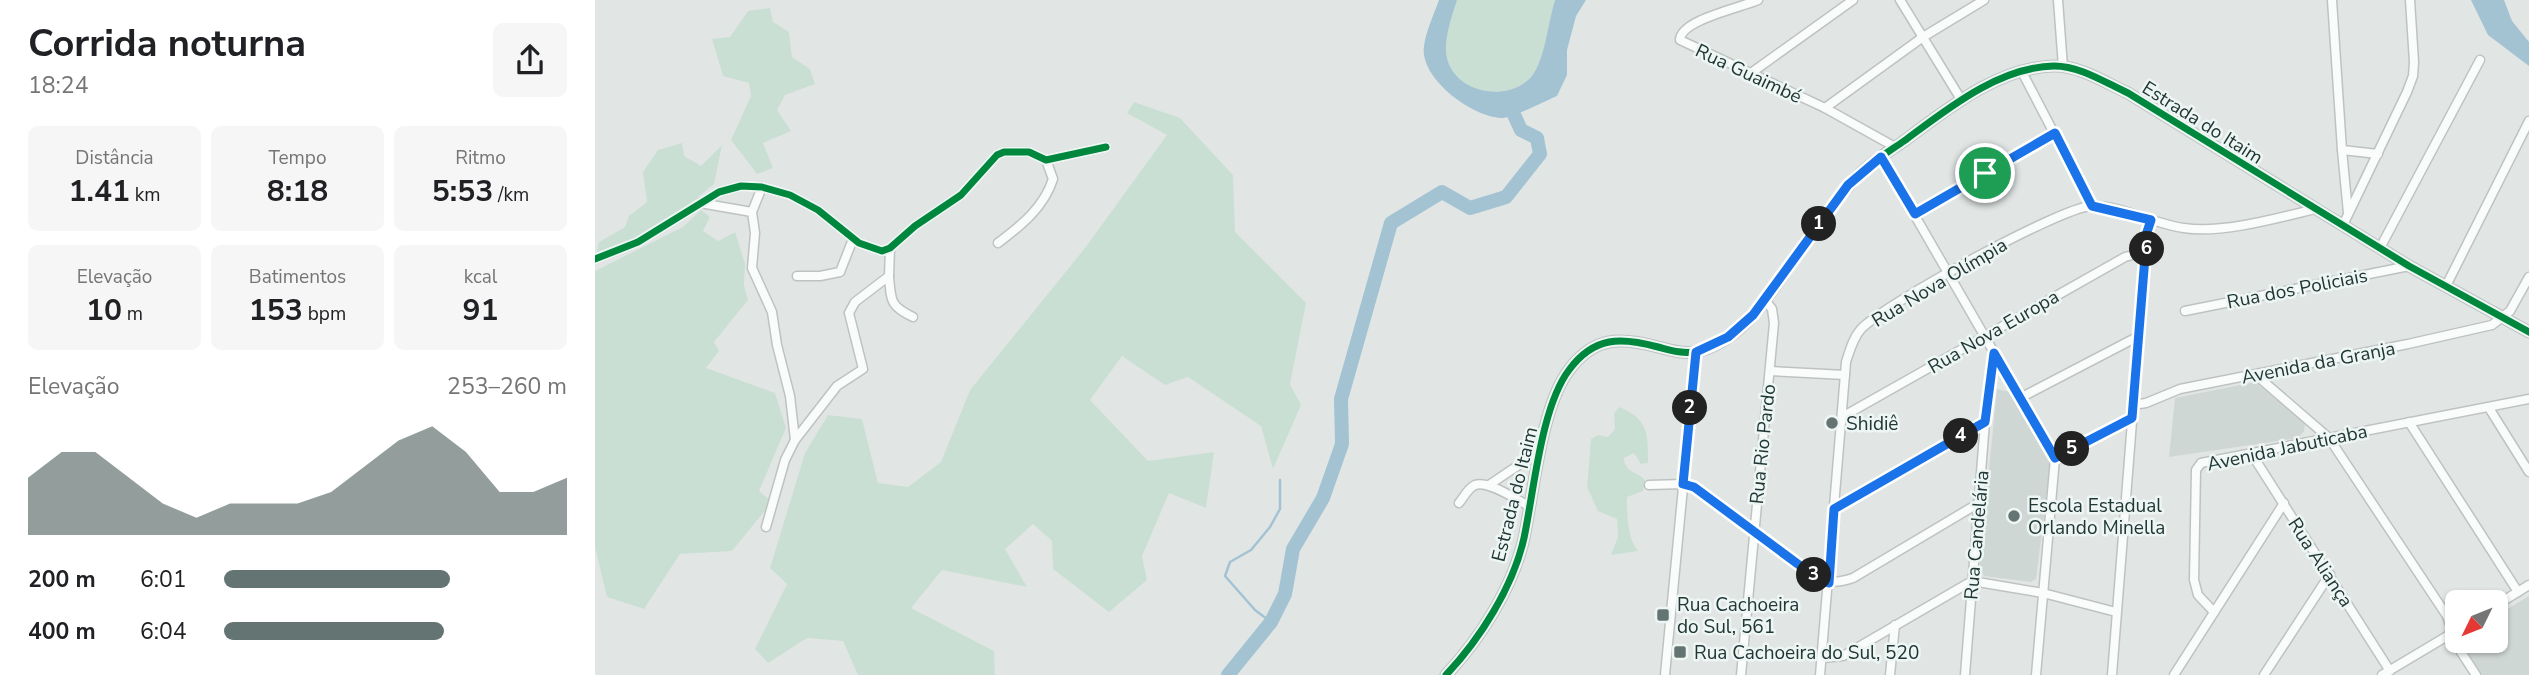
<!DOCTYPE html>
<html lang="pt">
<meta charset="utf-8">
<style>
body{margin:0;font-family:"Nunito Sans",sans-serif;background:#f6f6f6;color:#202124;height:100vh;display:flex;flex-direction:column;font-size:26px;white-space:nowrap}
*{box-sizing:border-box;margin:0}
p{font-size:23px;color:#757577}
.icon{flex:none;width:38px;height:38px;fill:none;stroke:currentColor;stroke-width:2;stroke-linecap:round;stroke-linejoin:round}
.map{position:relative;flex:1;overflow:hidden}
.details{display:flex;flex-direction:column;background:#fff;width:595px}
.details>*{flex:none}
.needle{width:46px;rotate:227deg}
.tools{position:absolute;left:1850px;top:590px;display:grid;gap:14px}
.tools a{display:grid;place-items:center;width:63px;height:63px;border-radius:10px;background:#fff;box-shadow:0 2px 5px #0004;font-size:35px}
.pin{position:absolute;display:grid;place-items:center;width:60px;height:60px;color:#fff;margin:-30px;border:4px solid #fff;border-radius:50%;box-shadow:0 2px 7px #0007}
.km{position:absolute;width:35px;height:35px;margin:-18px;border-radius:50%;background:#222;color:#fff;font-size:19px;line-height:35px;text-align:center}
.round{display:grid;place-items:center;flex:none;width:74px;height:74px;border-radius:10px;background:#f6f6f6}
.head{display:flex;align-items:center;justify-content:space-between;height:119px;padding:0 28px}
h1{font-size:38px;font-weight:700;line-height:52px}
.metrics{display:grid;grid-template-columns:repeat(3,1fr);gap:10px;height:119px;padding:7px 28px}
.metrics div{display:grid;align-content:center;border-radius:10px;background:#f6f6f6;text-align:center}
.metrics b{font-size:30px;font-weight:700}
.metrics small{font-size:19px;font-weight:400}
.metrics p{font-size:19px}
.chart{height:196px;padding:14px 28px}
.chart p{display:flex;justify-content:space-between}
.chart svg{width:100%;height:126px;margin-top:7px;fill:#647473;opacity:.7}
ul{padding:0 28px;list-style:none;font-size:23px}
li{display:grid;grid-template-columns:112px 84px 1fr;align-items:center;height:52px}
li i{height:18px;border-radius:9px;background:#647473}
main{display:flex;flex:1;min-height:0}
.map>svg:first-child{display:block}
.built{fill:#cfd7d5}
.green{fill:#cadfd4}
.water{fill:#a3c3d3}
.lines{fill:none;stroke-linecap:round;stroke-linejoin:round}
.stream{stroke:#a3c3d3;stroke-width:2.5}
.river{stroke:#a3c3d3;stroke-width:14}
.minor-casing{stroke:#bec3c2;stroke-width:11}
.tertiary-casing{stroke:#bec3c2;stroke-width:13}
.minor{stroke:#fafbfb;stroke-width:8}
.tertiary{stroke:#fafbfb;stroke-width:10}
.cycleway-casing{stroke:#eef6f4;stroke-width:11}
.cycleway{stroke:#00873e;stroke-width:7}
.route-casing{stroke:#fff;stroke-width:14}
.route{stroke:#1a73e8;stroke-width:9}
.poi-dot{fill:#647473;stroke:#eef6f4;stroke-width:2.5}
.labels{text-anchor:middle;stroke-width:5;stroke-linejoin:round;paint-order:stroke}
.street-label{font-size:19px;fill:#213736;stroke:#eef6f4}
.poi-label{font-size:19px;fill:#213736;stroke:#eef6f4;text-anchor:start}
</style>
<main>
<section class="details">
<div class="head"><div><h1>Corrida noturna</h1><p>18:24</p></div><a class="round"><svg class="icon" aria-label="share" viewBox="0 0 24 24"><path d="M12 15V3M7 8l5-5 5 5M5 13v7h14v-7"/></svg></a></div>
<div class="metrics">
<div><p>Distância</p><b>1.41<small> km</small></b></div>
<div><p>Tempo</p><b>8:18</b></div>
<div><p>Ritmo</p><b>5:53<small> /km</small></b></div>
</div>
<div class="metrics">
<div><p>Elevação</p><b>10<small> m</small></b></div>
<div><p>Batimentos</p><b>153<small> bpm</small></b></div>
<div><p>kcal</p><b>91</b></div>
</div>
<div class="chart"><p><span>Elevação</span>253–260 m</p>
<svg viewBox="0 0 160 44" preserveAspectRatio="none"><path d="M0 44V24L10 15L20 15L30 24L40 33L50 38L60 33L70 33L80 33L90 29L100 20L110 11L120 6L130 15L140 29L150 29L160 24V44z"/></svg>
</div>
<ul>
<li><b>200 m</b>6:01<i style="width:66%"></i></li>
<li><b>400 m</b>6:04<i style="width:64%"></i></li>
</ul>
</section>
<div class="map">
<svg width="1934" height="675" viewBox="0 0 1934 675">
<rect width="100%" height="100%" fill="#e1e6e5"/>
<!-- built -->
<g class="built">
<polygon points="1660,382 1710,424 1709,431 1703,438 1574,457 1580,398"/>
<polygon points="1402,389 1415,392 1456,462 1441,579 1436,582 1389,576 1384,569"/>
<polygon points="1934,596 1934,675 1887,675 1873,653 1871,641 1900,640 1901,616"/>
</g>
<!-- green -->
<g class="green">
<path d="M 862,0 L 960,0 C 953,22 951,60 936,77 C 913,103 860,93 852,58 C 848,40 857,17 862,0 Z"/>
<polygon points="175,8 178,22 194,32 197,57 215,69 220,84 190,95 182,110 196,131 168,143 178,168 162,174 136,140 156,96 154,83 128,76 117,39 135,37 153,11"/>
<polygon points="539,102 585,118 638,175 640,232 711,303 695,384 706,405 678,469 666,426 593,377 570,385 527,356 495,400 553,461 619,452 611,508 574,493 547,556 552,580 514,612 458,569 457,541 438,524 410,549 432,587 347,570 316,608 399,651 400,675 263,675 248,641 212,638 173,663 160,649 192,584 175,568 210,453 233,415 267,419 283,483 313,487 346,462 375,390 490,248 572,135 532,113"/>
<polygon points="87,143 89,156 106,166 127,145 119,184 72,222 1,256 4,242 30,227 34,216 52,202 48,172 63,150"/>
<polygon points="106,210 115,217 108,231 123,241 140,232 150,264 149,286 153,300 119,342 124,351 111,368 180,393 191,428 164,491 177,502 137,551 85,554 49,609 12,597 0,547 0,271 88,227"/>
<path d="M 1024,407 C 1054,419 1053,435 1053,463 L 1046,464 L 1039,453 L 1029,458 C 1030,473 1042,471 1050,480 L 1048,491 L 1032,497 C 1032,514 1032,538 1043,551 L 1016,555 L 1023,537 L 1022,519 L 1003,511 L 992,487 L 996,439 L 1003,435 L 1013,437 L 1020,429 L 1019,414 Z"/>
</g>
<!-- water -->
<g class="water">
<path d="M 844,0 L 862,0 C 857,17 848,40 852,58 C 860,93 913,103 936,77 C 950,61 953,22 960,0 L 991,0 L 981,16 L 972,50 L 972,75 L 962,96 C 950,101 918,118 906,118 C 877,117 824,78 829,46 C 831,31 839,14 844,0 Z"/>
<polygon points="1876,0 1909,0 1917,21 1934,42 1934,66 1893,35"/>
</g>
<g class="lines">
<!-- stream -->
<polyline class="stream" points="676,622 660,610 630,576 635,562 656,550 675,527 685,509 685,480"/>
<!-- river -->
<polyline class="river" points="633,675 676,622 690,594 698,549 728,498 747,444 746,399 796,223 847,192 875,208 911,197 945,154 942,138 926,130 915,106"/>
<defs>
<g id="minor">
<path d="M 1163,0 C 1145,8 1085,20 1085,40 L 1230,108 L 1300,147"/>
<polyline points="1305,0 1367,101"/>
<polyline points="1463,0 1468,67"/>
<polyline points="1737,0 1747,150 1753,213"/>
<polyline points="1427,72 1497,206"/>
<polyline points="1156,73 1258,0"/>
<polyline points="1230,108 1328,37 1389,0"/>
<polyline points="1747,150 1783,154"/>
<polyline points="1286,157 1460,458"/>
<polyline points="167,187 157,212 160,233 157,268 177,312 182,345 195,396 200,440"/>
<polyline points="105,203 157,212"/>
<polyline points="1320,214 1460,133"/>
<polyline points="1748,225 1812,92 1818,76 1819,62 1815,0"/>
<path d="M 403,243 C 427,225 449,207 458,179 L 451,160"/>
<polyline points="1785,248 1885,60"/>
<polyline points="0,259 43,242 124,192 146,186 167,187 195,195 223,210 264,243 287,251 295,248 320,226 366,195 402,155 409,152 434,152 451,160 511,147"/>
<polyline points="202,276 225,276 245,272 258,239"/>
<path d="M 294,276 C 296,301 295,306 318,317"/>
<polyline points="1851,286 1934,121"/>
<polyline points="1590,311 1814,266"/>
<polyline points="1175,371 1250,375"/>
<polyline points="1661,375 1734,438 1852,616 1864,649 1881,675"/>
<polyline points="1425,398 1544,336"/>
<polyline points="1538,405 1551,403 1585,389 1813,344 1897,325 1915,311 1934,277"/>
<polyline points="1894,408 1934,472"/>
<polyline points="1247,417 1530,257 1552,251"/>
<polyline points="1814,422 1923,592"/>
<polyline points="1656,453 1795,671"/>
<polyline points="1460,458 1537,418"/>
<polyline points="894,485 946,450"/>
<path d="M 1054,485 L 1088,484 L 1099,487 L 1215,573 C 1231,583 1240,584 1258,578 L 1384,503"/>
<path d="M 864,503 C 869,497 873,488 880,485 C 893,480 922,500 934,506"/>
<polyline points="1239,509 1390,422"/>
<polyline points="171,527 190,460 200,440 242,386 268,369 254,313 260,302 294,276 295,248"/>
<polyline points="1900,606 1934,585"/>
<polyline points="1619,612 1603,595 1599,580 1601,470 1606,463 1934,399"/>
<polyline points="1227,658 1248,656 1377,581 1448,593 1521,612"/>
<polyline points="1070,675 1101,352"/>
<polyline points="1146,675 1179,323 1177,309 1170,300"/>
<path d="M 1225,675 L 1251,362 C 1255,350 1258,338 1266,329 C 1290,304 1464,208 1496,206 C 1527,205 1558,224 1589,228 C 1626,234 1683,218 1720,209"/>
<polyline points="1295,675 1300,625"/>
<polyline points="1370,675 1390,422 1399,353"/>
<polyline points="1441,675 1460,458"/>
<polyline points="1517,675 1552,232 1556,220"/>
<polyline points="1579,675 1689,503"/>
<polyline points="1669,675 1735,574"/>
<polyline points="1787,675 1859,632"/>
</g>
<path id="tertiary" d="M 851,675 C 885,639 918,587 929,538 C 939,491 946,407 974,370 C 999,336 1026,337 1063,347 C 1075,350 1087,354 1100,352 C 1113,350 1128,342 1138,334 C 1158,319 1172,298 1186,278 C 1207,247 1228,216 1252,188 C 1267,168 1289,155 1309,141 C 1351,110 1403,67 1459,66 C 1485,66 1509,82 1533,93 L 1814,266 L 1934,332"/>
</defs>
<!-- minor casing -->
<use href="#minor" class="minor-casing"/>
<!-- tertiary casing -->
<use href="#tertiary" class="tertiary-casing"/>
<!-- minor -->
<use href="#minor" class="minor"/>
<!-- tertiary -->
<use href="#tertiary" class="tertiary"/>
<defs>
<g id="cycleway">
<polyline points="0,259 43,242 124,192 146,186 167,187 195,195 223,210 264,243 287,251 295,248 320,226 366,195 402,155 409,152 434,152 451,160 511,147"/>
<path d="M 851,675 C 885,639 918,587 929,538 C 939,491 946,407 974,370 C 999,336 1026,337 1063,347 C 1075,350 1087,354 1100,352 C 1113,350 1128,342 1138,334 C 1158,319 1172,298 1186,278 C 1207,247 1228,216 1252,188 C 1267,168 1289,155 1309,141 C 1351,110 1403,67 1459,66 C 1485,66 1509,82 1533,93 L 1814,266 L 1934,332"/>
</g>
</defs>
<!-- cycleway casing -->
<use href="#cycleway" class="cycleway-casing"/>
<!-- cycleway -->
<use href="#cycleway" class="cycleway"/>
</g>
<g class="lines">
<defs>
<polygon id="route" points="1460,133 1497,206 1556,220 1552,232 1537,418 1460,458 1399,353 1390,422 1239,509 1234,583 1215,573 1099,487 1088,484 1101,352 1133,337 1158,315 1253,185 1286,157 1320,214"/>
</defs>
<!-- route casing -->
<use href="#route" class="route-casing"/>
<!-- route -->
<use href="#route" class="route"/>
</g>
<!-- markers -->
<g class="poi-dot">
<circle cx="1237" cy="423" r="7"/>
<circle cx="1419" cy="516" r="7"/>
<rect x="1061" y="608" width="14" height="14" rx="3.5"/>
<rect x="1078" y="645" width="14" height="14" rx="3.5"/>
</g>
<g class="labels">
<!-- street labels -->
<g class="street-label">
<text transform="translate(1154 73) rotate(25)" y="7">Rua Guaimbé</text>
<text transform="translate(1608 122) rotate(32)" y="7">Estrada do Itaim</text>
<text transform="translate(1344 282) rotate(-31)" y="7">Rua Nova Olímpia</text>
<text transform="translate(1702 288) rotate(-11)" y="7">Rua dos Policiais</text>
<text transform="translate(1398 331) rotate(-30)" y="7">Rua Nova Europa</text>
<text transform="translate(1723 362) rotate(-11)" y="7">Avenida da Granja</text>
<text transform="translate(1167 444) rotate(-84)" y="7">Rua Rio Pardo</text>
<text transform="translate(1692 447) rotate(-12)" y="7">Avenida Jabuticaba</text>
<text transform="translate(919 494) rotate(-76)" y="7">Estrada do Itaim</text>
<text transform="translate(1381 535) rotate(-85)" y="7">Rua Candelária</text>
<text transform="translate(1726 562) rotate(57)" y="7">Rua Aliança</text>
</g>
<!-- poi labels -->
<g class="poi-label">
<text x="1251" y="430">Shidiê</text>
<text x="1433" y="512">Escola Estadual<tspan x="1433" dy="22">Orlando Minella</tspan></text>
<text x="1082" y="611">Rua Cachoeira<tspan x="1082" dy="22">do Sul, 561</tspan></text>
<text x="1099" y="659">Rua Cachoeira do Sul, 520</text>
</g>
</g>
</svg>
<div class="tools">
<a><svg class="needle" viewBox="-14 -14 28 28"><path d="M0-13l5 13h-10z" fill="#e53935"/><path d="M0 13l5-13h-10z" fill="#757577"/></svg></a>
</div>
<div class="pin" style="left:1390px;top:173px;background:#1e9e55"><svg class="icon" aria-label="arrive" viewBox="0 0 24 24"><path d="M6 21V4h12l-3 4 3 4H6"/></svg></div>
<b class="km" style="left:1224px;top:224px">1</b>
<b class="km" style="left:1095px;top:408px">2</b>
<b class="km" style="left:1219px;top:575px">3</b>
<b class="km" style="left:1366px;top:436px">4</b>
<b class="km" style="left:1477px;top:449px">5</b>
<b class="km" style="left:1552px;top:249px">6</b>
</div>
</main>
